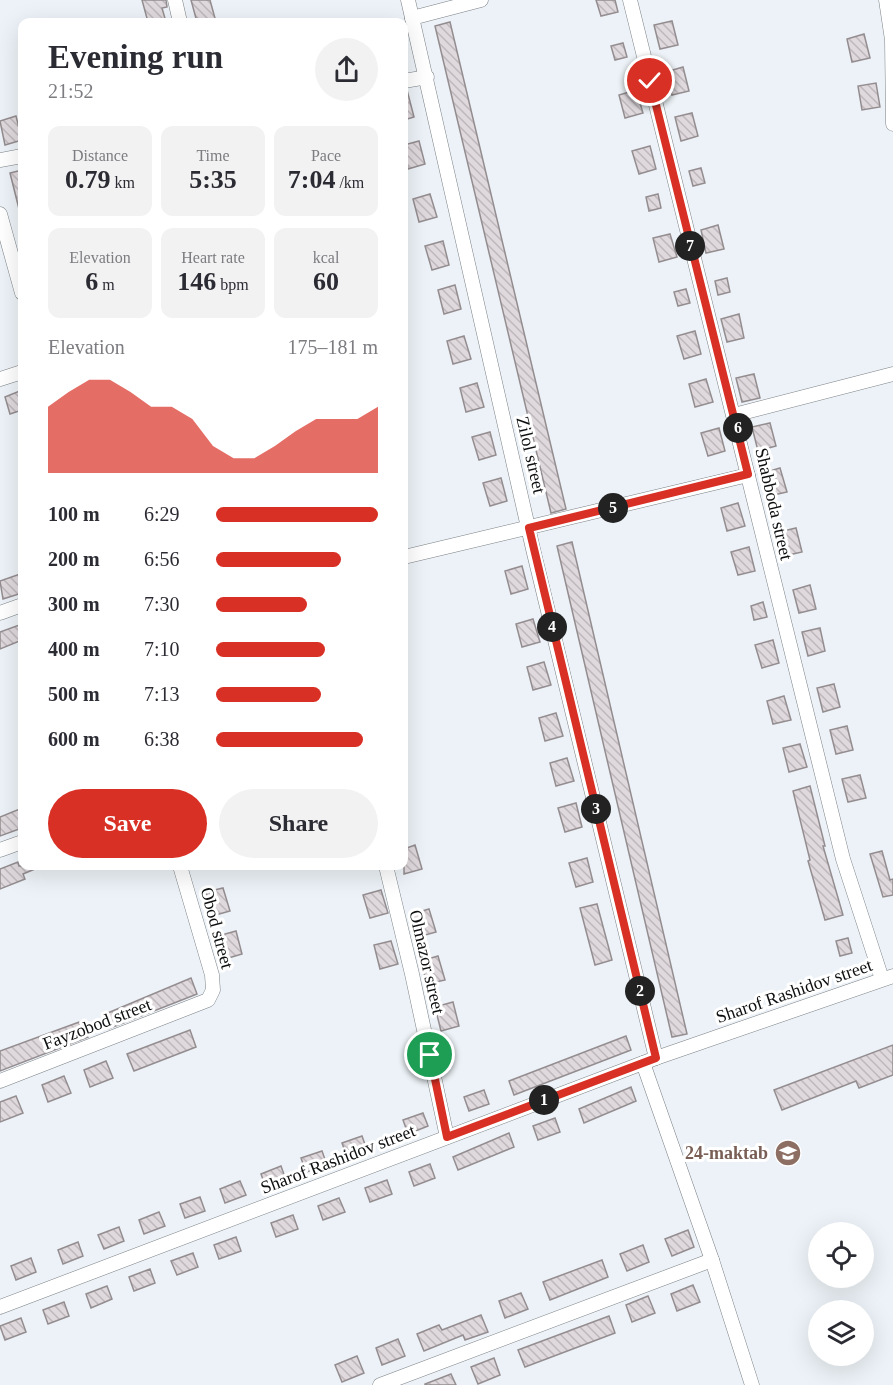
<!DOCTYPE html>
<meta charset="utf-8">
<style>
body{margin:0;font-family:"Times New Roman",serif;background:#f2f2f3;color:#2b2b33;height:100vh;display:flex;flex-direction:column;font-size:22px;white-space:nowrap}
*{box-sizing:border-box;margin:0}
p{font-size:20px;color:#7c7c81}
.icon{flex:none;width:33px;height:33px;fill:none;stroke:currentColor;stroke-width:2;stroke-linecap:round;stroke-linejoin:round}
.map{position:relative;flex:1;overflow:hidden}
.side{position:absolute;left:18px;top:18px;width:390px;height:852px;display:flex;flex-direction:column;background:#fff;border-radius:12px;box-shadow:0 6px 24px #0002}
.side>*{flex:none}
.fabs{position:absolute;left:808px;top:1222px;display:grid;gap:12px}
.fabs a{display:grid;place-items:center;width:66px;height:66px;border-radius:50%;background:#fff;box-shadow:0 6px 24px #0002;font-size:30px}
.pin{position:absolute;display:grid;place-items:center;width:51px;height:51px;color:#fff;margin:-26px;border:3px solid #fff;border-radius:50%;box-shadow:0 2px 6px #0007}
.km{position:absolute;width:30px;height:30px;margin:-15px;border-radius:50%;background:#222;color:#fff;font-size:16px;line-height:30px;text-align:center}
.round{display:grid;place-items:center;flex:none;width:63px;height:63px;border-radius:32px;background:#f2f2f3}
.head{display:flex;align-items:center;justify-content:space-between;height:102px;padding:0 30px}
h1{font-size:33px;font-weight:700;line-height:45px}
.stats{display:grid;grid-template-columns:repeat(3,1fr);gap:9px;height:102px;padding:6px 30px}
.stats div{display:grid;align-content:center;border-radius:12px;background:#f2f2f3;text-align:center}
.stats b{font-size:26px;font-weight:700}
.stats small{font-size:16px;font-weight:400}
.stats p{font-size:16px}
.chart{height:168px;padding:12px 30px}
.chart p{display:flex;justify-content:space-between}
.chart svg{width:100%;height:108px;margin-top:6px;fill:#d93025;opacity:.7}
.primary-button{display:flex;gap:12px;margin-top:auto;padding:12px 30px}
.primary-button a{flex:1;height:69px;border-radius:36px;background:#d93025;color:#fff;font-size:24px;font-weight:700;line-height:69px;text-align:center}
.primary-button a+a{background:#f2f2f3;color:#2b2b33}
ul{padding:0 30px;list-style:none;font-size:20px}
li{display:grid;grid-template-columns:96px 72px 1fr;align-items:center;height:45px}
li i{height:15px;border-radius:8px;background:#d93025}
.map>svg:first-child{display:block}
.building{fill:url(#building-back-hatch);stroke:#948d90;stroke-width:1.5}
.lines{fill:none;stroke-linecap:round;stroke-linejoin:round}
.minor-casing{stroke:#7b8185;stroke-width:15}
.minor{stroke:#fff;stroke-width:14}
.route-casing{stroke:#fff;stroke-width:12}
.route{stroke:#d93025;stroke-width:8}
.labels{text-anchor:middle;stroke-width:6;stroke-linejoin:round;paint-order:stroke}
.street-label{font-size:18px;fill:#0c0e0f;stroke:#fff}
.education-label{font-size:18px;font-weight:bold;fill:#785e54;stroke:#fff;text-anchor:end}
</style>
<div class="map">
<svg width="893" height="1385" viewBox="0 0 893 1385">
<defs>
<pattern id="building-back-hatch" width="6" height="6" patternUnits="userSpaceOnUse" patternTransform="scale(1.5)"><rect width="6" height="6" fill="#dfd8dc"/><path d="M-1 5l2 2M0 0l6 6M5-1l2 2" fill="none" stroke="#beb8bc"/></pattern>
</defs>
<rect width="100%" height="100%" fill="#ecf2f7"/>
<!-- building -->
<g class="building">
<polygon points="142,0 166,0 167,7 162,8 166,22 148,22"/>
<polygon points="191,0 210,0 216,22 197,22"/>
<polygon points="596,0 615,0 618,12 601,16"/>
<polygon points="672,21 678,45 660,49 654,25"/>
<polygon points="450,22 566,509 551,513 435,26"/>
<polygon points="864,34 870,58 852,62 847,39"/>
<polygon points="623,43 627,57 615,60 611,46"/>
<polygon points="683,67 689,91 672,95 666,72"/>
<polygon points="876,83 880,107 862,110 858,86"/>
<polygon points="404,90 407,90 414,117 404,120"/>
<polygon points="636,90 643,113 625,118 619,95"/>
<polygon points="692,113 698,136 681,141 675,117"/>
<polygon points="16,116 22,140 5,145 0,121"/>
<polygon points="419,141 425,164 408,169 404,145"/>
<polygon points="650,146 656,169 639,174 632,151"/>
<polygon points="701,168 705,183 693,186 689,171"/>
<polygon points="22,170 22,209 19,209 10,173"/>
<polygon points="430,194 437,217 419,222 413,199"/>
<polygon points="658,194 661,208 649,211 646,197"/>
<polygon points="718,225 724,249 706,253 701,230"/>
<polygon points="670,234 677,257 659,262 653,238"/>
<polygon points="443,241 449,265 432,270 425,246"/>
<polygon points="727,278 730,292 718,295 715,281"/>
<polygon points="455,285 461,309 444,314 438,290"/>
<polygon points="686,289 690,303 678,306 674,292"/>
<polygon points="739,314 744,338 727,342 721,319"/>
<polygon points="695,331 701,354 684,359 677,336"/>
<polygon points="464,336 471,359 453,364 447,341"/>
<polygon points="754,374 760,398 742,402 736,378"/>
<polygon points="706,379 713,402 695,407 689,384"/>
<polygon points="477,383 484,407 466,412 460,388"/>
<polygon points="22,390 22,410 10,414 5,397"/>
<polygon points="770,423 776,446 758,451 752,427"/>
<polygon points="719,428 725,451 708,456 701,433"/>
<polygon points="490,432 496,455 479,460 472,437"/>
<polygon points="780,468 787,492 769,496 763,473"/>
<polygon points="501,478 507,501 490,506 483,483"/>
<polygon points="738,503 745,526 727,531 721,508"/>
<polygon points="796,528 802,552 784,556 779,532"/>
<polygon points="572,542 687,1034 672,1037 557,546"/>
<polygon points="749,547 755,571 738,575 731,552"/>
<polygon points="522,566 528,589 511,594 505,571"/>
<polygon points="20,574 22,593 3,599 0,581"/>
<polygon points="810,585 816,609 799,613 793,590"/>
<polygon points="763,602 767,617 754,620 751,606"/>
<polygon points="533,619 540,642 522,647 516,624"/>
<polygon points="22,624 22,640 0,649 0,632"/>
<polygon points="820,628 825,651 808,656 802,632"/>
<polygon points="773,640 779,663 762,668 755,645"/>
<polygon points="544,662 551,685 533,690 527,667"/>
<polygon points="834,684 840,707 823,712 817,688"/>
<polygon points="784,696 791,720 773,724 767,701"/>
<polygon points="556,713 563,736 545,741 539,718"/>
<polygon points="847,726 853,750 836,754 830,730"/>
<polygon points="800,744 807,767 789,772 783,748"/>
<polygon points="567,758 574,781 556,786 550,763"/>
<polygon points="860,775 866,798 848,802 842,779"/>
<polygon points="810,786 825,846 823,846 843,915 825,920 808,861 810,860 793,791"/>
<polygon points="576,803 582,827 565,832 558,808"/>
<polygon points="22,808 22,828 0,836 0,817"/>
<polygon points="415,845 422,869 404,874 404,849"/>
<polygon points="882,851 890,880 893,879 893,895 883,897 870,854"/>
<polygon points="587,858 593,882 576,887 569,863"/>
<polygon points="18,862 19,866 42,866 23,874 25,879 0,889 0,869"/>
<polygon points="223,888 230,911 212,916 206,892"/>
<polygon points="381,890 388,913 370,918 363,895"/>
<polygon points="597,904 612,960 595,965 580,908"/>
<polygon points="429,909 436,932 418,937 412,914"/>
<polygon points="236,931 242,954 225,959 218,936"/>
<polygon points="848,938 852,953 840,956 836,941"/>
<polygon points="391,941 398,964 380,969 374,945"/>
<polygon points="438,956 445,980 427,984 421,961"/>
<polygon points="191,978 197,994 108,1029 103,1015"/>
<polygon points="453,1002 459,1026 441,1031 435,1007"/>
<polygon points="82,1021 88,1037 0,1071 0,1051"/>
<polygon points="190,1030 196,1047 134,1071 127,1054"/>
<polygon points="626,1036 631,1050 514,1095 509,1081"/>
<polygon points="893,1045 893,1075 859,1088 856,1081 782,1110 774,1090"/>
<polygon points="106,1061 113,1078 90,1087 84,1070"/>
<polygon points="64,1076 71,1093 48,1102 42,1085"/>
<polygon points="631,1087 636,1101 584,1123 579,1109"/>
<polygon points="484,1090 489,1104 469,1111 464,1097"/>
<polygon points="16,1096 23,1113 0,1122 0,1102"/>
<polygon points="423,1113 428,1126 408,1134 403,1120"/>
<polygon points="555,1118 560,1132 538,1140 533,1126"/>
<polygon points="509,1133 514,1147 458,1170 453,1157"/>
<polygon points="362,1136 367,1150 347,1157 342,1143"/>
<polygon points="322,1151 327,1165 306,1172 301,1158"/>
<polygon points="430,1164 435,1178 414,1186 409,1172"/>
<polygon points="281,1166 286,1180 266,1188 261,1174"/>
<polygon points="387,1180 392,1194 370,1202 365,1188"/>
<polygon points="240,1181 246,1195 225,1203 220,1189"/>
<polygon points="200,1197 205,1211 185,1218 180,1204"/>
<polygon points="339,1198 345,1212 323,1220 318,1206"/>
<polygon points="159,1212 165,1226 144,1234 139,1220"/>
<polygon points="293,1215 298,1229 276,1237 271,1223"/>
<polygon points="119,1227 124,1241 104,1249 98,1235"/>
<polygon points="688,1230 694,1247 672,1256 665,1239"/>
<polygon points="236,1237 241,1251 219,1259 214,1245"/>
<polygon points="78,1242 83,1256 63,1264 58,1250"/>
<polygon points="643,1245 649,1262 627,1271 620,1254"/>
<polygon points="193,1253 198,1267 177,1275 171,1261"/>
<polygon points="31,1258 36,1272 16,1280 11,1266"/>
<polygon points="602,1260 608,1277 550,1300 543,1282"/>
<polygon points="150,1269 155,1283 134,1291 129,1277"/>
<polygon points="693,1285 700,1302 677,1311 671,1294"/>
<polygon points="107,1286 112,1299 91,1308 86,1294"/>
<polygon points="521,1293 528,1309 505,1318 499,1301"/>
<polygon points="648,1296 655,1313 632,1322 626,1305"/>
<polygon points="64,1302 69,1316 48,1324 43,1310"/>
<polygon points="481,1315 488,1332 465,1340 463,1335 424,1351 417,1334 439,1325 442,1330"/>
<polygon points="609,1316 615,1333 525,1367 518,1350"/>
<polygon points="21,1318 26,1332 5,1340 0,1326"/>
<polygon points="398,1339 405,1356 382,1365 376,1348"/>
<polygon points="357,1356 364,1373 342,1382 335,1365"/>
<polygon points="494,1358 500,1375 478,1384 471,1367"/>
<polygon points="451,1374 456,1385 425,1385 425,1384"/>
</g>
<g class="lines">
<defs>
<g id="minor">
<polyline points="175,0 180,22"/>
<polyline points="408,0 533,549 656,1058"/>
<polyline points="630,0 843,859 882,979"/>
<polyline points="886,0 892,40 893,124"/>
<polyline points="412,18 481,0"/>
<polyline points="404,81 427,77"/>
<polyline points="0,160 22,156"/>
<polyline points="0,214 22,293"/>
<polyline points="0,379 22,372"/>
<polyline points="734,415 893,374"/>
<polyline points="404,557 748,475"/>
<polyline points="0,613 22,605"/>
<polyline points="0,850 22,842"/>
<polyline points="386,866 412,974 447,1137"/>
<polyline points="643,1063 712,1260 752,1385"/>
<polyline points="0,1081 208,1000 213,990 212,975 180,866"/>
<polyline points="0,1307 656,1058 893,976"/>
<polyline points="380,1385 712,1260"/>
</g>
</defs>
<!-- minor casing -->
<use href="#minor" class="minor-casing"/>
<!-- minor -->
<use href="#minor" class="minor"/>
</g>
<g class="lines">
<defs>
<polyline id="route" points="430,1055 447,1137 656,1058 529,528 748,474 650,81"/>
</defs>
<!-- route casing -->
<use href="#route" class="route-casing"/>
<!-- route -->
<use href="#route" class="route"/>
</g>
<!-- icons -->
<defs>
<symbol id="school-disc" viewBox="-11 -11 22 22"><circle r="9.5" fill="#8d6e63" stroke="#fff"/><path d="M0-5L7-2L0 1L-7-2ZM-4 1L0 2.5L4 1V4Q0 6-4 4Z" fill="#fff"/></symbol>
</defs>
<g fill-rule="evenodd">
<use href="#school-disc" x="773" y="1138" width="30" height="30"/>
</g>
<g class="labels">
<!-- street labels -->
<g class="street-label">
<text transform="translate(531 455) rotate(77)" y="6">Zilol street</text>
<text transform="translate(774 504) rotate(77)" y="6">Shabboda street</text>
<text transform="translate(217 928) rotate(75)" y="6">Obod street</text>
<text transform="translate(427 962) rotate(77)" y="6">Olmazor street</text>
<text transform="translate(794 991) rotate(-19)" y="6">Sharof Rashidov street</text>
<text transform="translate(97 1024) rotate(-21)" y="6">Fayzobod street</text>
<text transform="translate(338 1159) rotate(-21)" y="6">Sharof Rashidov street</text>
</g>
<!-- education labels -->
<g class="education-label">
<text x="768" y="1159">24-maktab</text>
</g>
</g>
</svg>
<div class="fabs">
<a><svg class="icon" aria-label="locate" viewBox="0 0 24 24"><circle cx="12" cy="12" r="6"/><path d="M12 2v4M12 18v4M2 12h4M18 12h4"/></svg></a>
<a><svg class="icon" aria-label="layers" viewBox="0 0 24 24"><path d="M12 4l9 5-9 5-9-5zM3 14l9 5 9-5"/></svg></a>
</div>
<div class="pin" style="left:430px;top:1055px;background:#1e9e55"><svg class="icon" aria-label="arrive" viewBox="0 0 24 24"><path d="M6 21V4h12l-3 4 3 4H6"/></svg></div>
<div class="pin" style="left:650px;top:81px;background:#d93025"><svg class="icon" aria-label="check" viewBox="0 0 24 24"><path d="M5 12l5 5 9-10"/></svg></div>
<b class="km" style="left:544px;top:1100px">1</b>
<b class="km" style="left:640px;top:991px">2</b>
<b class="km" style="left:596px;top:809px">3</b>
<b class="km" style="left:552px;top:627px">4</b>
<b class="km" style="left:613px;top:508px">5</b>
<b class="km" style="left:738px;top:428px">6</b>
<b class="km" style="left:690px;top:246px">7</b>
<section class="side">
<div class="head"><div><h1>Evening run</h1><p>21:52</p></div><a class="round"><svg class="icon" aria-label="share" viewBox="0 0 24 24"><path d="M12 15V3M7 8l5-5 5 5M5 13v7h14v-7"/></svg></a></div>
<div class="stats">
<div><p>Distance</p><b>0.79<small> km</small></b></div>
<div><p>Time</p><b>5:35</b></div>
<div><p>Pace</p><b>7:04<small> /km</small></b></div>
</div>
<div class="stats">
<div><p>Elevation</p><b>6<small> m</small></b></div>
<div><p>Heart rate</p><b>146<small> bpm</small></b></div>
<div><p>kcal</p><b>60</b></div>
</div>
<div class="chart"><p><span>Elevation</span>175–181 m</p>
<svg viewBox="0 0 160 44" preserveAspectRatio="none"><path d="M0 44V17L10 11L20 6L30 6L40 11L50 17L60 17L70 22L80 33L90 38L100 38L110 33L120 27L130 22L140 22L150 22L160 17V44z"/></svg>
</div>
<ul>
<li><b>100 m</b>6:29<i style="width:100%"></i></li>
<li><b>200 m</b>6:56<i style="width:77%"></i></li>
<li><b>300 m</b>7:30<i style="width:56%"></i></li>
<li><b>400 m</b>7:10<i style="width:67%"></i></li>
<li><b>500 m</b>7:13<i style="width:65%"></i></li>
<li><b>600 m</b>6:38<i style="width:91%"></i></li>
</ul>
<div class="primary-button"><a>Save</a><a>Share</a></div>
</section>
</div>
